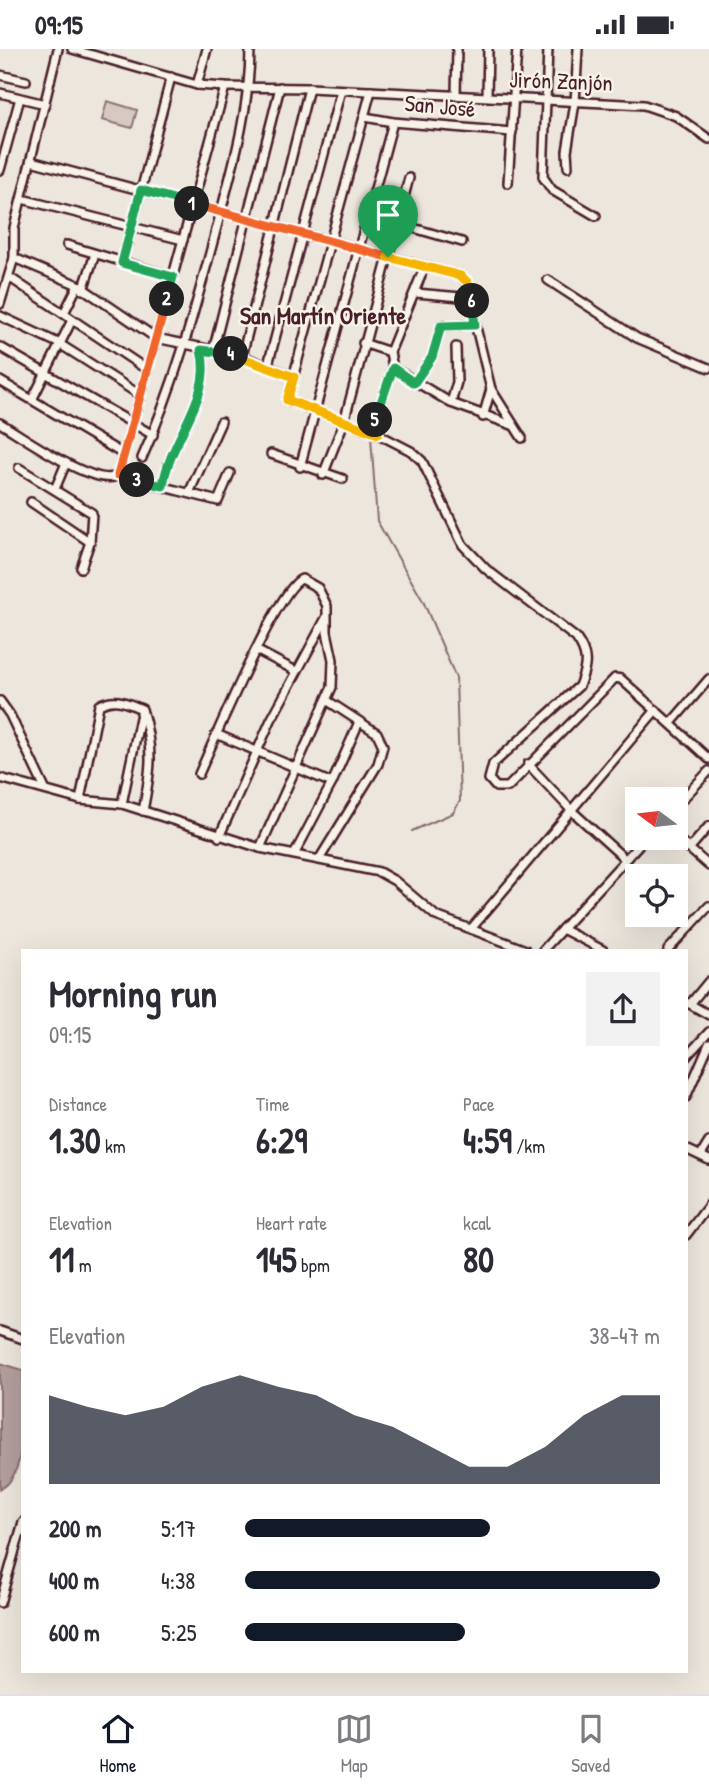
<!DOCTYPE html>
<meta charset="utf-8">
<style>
body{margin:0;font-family:"Patrick Hand",sans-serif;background:#f2f2f3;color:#2b2b33;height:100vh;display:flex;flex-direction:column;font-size:26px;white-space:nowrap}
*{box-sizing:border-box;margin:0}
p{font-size:23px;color:#7c7c81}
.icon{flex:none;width:38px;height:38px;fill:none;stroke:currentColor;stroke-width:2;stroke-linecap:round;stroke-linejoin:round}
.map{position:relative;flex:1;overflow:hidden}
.drawer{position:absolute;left:21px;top:900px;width:667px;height:724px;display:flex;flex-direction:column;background:#fff;border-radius:0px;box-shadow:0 7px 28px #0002}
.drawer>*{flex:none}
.needle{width:46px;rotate:285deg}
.tools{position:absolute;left:625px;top:738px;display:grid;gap:14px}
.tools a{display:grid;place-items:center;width:63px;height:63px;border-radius:0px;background:#fff;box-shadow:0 7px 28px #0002;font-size:35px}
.pin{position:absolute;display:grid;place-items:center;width:60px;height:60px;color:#fff;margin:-72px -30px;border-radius:50% 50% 50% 0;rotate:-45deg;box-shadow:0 0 7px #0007}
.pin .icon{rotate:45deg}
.km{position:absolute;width:35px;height:35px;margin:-18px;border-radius:50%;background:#222;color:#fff;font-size:19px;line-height:35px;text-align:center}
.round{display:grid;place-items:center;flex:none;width:74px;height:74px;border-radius:0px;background:#f2f2f3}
.headline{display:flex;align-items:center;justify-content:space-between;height:119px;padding:0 28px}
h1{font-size:38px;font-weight:800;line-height:52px}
.figures{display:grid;grid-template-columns:repeat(3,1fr);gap:10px;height:119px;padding:7px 28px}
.figures div{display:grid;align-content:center}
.figures b{font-size:35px;font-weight:800}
.figures small{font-size:19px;font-weight:400}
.figures p{font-size:19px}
.chart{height:196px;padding:14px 28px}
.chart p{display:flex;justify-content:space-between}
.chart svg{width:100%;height:126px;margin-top:7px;fill:#111827;opacity:.7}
ul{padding:0 28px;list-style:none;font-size:23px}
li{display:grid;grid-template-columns:112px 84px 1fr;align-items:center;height:52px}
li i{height:18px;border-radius:9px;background:#111827}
.status{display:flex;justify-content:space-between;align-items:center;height:49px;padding:0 35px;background:#fff;direction:ltr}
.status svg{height:19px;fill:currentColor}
.tab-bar{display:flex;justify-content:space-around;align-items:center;height:98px;border-top:2px solid #e1e1e2;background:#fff;font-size:19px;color:#7c7c81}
.tab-bar a{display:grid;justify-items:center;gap:4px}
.tab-bar .on{color:#111827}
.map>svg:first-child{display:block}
.green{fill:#d5c9c2;stroke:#907476;stroke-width:2}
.water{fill:#b39f9d;stroke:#896c6f;stroke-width:2}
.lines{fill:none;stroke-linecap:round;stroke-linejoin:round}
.stream{stroke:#896c6f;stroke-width:2}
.minor-casing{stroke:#4a1f2b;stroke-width:12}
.minor{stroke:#f7f3e8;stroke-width:7}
.split-1-casing{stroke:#fff;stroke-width:14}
.split-2-casing{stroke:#fff;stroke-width:14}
.split-3-casing{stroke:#fff;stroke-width:14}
.split-4-casing{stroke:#fff;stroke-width:14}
.split-5-casing{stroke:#fff;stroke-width:14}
.split-6-casing{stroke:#fff;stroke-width:14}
.split-7-casing{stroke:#fff;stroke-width:14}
.split-1{stroke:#f0652b;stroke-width:9}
.split-2{stroke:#22a559;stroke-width:9}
.split-3{stroke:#f0652b;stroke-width:9}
.split-4{stroke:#22a559;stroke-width:9}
.split-5{stroke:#f5b400;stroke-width:9}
.split-6{stroke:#22a559;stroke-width:9}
.split-7{stroke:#f5b400;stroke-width:9}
.labels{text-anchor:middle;stroke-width:5;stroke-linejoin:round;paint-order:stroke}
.street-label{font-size:23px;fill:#4a1f2b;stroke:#f7f3e8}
.neighbourhood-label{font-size:24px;font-weight:bold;fill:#4a1f2b;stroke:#f7f3e8}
</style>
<div class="status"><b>09:15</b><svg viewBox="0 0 49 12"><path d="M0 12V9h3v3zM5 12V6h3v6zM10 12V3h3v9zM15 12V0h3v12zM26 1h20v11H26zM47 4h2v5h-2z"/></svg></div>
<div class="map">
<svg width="709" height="1645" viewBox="0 0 709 1645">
<rect width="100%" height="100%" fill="#ece6dd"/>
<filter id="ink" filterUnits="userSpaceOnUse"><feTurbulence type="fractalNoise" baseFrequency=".0143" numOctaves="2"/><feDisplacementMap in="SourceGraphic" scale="14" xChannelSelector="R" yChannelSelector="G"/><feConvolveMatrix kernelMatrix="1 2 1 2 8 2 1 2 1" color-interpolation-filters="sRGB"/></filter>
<g filter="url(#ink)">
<!-- green -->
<polygon class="green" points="107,52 137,61 132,79 102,71"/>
<!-- water -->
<path class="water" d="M 0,1314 L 23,1321 C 23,1348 30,1428 0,1440 Z"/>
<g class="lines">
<!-- stream -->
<polyline class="stream" points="371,388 377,472 423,552 456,629 460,752 453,764 412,782"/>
<defs>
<g id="minor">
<polyline points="72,0 197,36 225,38 309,39 644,56 676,67 709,90"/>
<polyline points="548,0 543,128 552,141 596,167"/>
<polyline points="0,26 26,32"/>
<polyline points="197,36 207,0"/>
<polyline points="371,42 287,351 378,385"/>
<polyline points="0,44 45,55"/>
<polyline points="456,45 457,0"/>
<polyline points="487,47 488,0"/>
<polyline points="365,68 393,73 512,83"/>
<polyline points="31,112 461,227 470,238 474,270 491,340 522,389"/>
<polyline points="568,118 567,102 575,54 578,0"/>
<polyline points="0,121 20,49"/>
<polyline points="508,134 517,0"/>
<polyline points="22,150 183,191"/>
<polyline points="396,174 462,193"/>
<polyline points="67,196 173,228"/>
<polyline points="14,209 78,236 156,289 242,307 294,328"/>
<polyline points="122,214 171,28"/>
<path d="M 424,219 L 390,303 L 393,319 L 375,371 L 378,385 L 411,402 L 422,412 L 463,496 L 486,520 L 576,589 C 589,607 587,617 579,637 L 493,715 L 489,730 L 496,738 L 508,738 L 615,629 L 621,630 L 709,710"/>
<polyline points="9,228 146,320"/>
<polyline points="548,231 637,289 709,319"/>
<polyline points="83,241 95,205"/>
<polyline points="416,244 472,249"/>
<polyline points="0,255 14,209 14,179 58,0"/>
<polyline points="64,264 78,236"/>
<polyline points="0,267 58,294 140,346"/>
<polyline points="363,294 390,303"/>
<polyline points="0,298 153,386"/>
<polyline points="213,302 280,38"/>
<polyline points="242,307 309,39"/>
<polyline points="268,316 341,41"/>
<polyline points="393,319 451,354 512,376"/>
<polyline points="0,332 123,405"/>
<polyline points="414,334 432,308 441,277 475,276"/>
<polyline points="33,349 72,271"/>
<polyline points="451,354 457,333 456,298"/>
<polyline points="483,368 491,340"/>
<path d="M 0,374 C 21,386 97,441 118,426"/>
<polyline points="271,405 343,430"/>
<path d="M 142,409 C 174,338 194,264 214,189 C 230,127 250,64 250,0"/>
<polyline points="300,418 393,73"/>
<polyline points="19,419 92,464 90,493 81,519"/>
<polyline points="118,426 225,38"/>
<polyline points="118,426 218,452 230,424"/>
<polyline points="323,426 344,373 409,129"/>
<path d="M 163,437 C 169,390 214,349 201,301"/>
<polyline points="55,440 66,414"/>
<polyline points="189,444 221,373"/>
<polyline points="31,453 90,493"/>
<polyline points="256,601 296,622"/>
<polyline points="0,652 10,666 45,740"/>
<polyline points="671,674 709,630"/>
<polyline points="216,685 332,734"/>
<polyline points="528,715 572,762 625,810"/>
<path d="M 199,725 C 213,694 278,538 302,530 L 318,539 L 327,557 L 327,583 L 333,611 L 332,638 L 260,799"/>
<polyline points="0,729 80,751 122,755 260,799 379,823 395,832 436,867 526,901"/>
<path d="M 80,751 L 99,656 C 115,647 127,654 142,660 C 154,701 151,721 143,762"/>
<polyline points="122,755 141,664"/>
<polyline points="676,757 709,722"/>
<polyline points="219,788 271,671 326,569"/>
<polyline points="676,788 709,817"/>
<polyline points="689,800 709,777"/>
<polyline points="295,804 332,734 359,673"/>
<polyline points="320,809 378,715 383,697 377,684 328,652"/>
<polyline points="471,880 656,661"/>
<polyline points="562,880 603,901"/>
<polyline points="543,901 645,789"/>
<polyline points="668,901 709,857"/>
<polyline points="688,954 709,966"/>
<polyline points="690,955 709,932"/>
<polyline points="686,1008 709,983"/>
<polyline points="686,1048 709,995"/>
<polyline points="686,1100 709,1111"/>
<polyline points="701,1106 709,1093"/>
<polyline points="686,1186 709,1156"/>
<polyline points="0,1282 23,1290"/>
<polyline points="0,1554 23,1473"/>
</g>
</defs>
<!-- minor casing -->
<use href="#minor" class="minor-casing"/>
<!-- minor -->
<use href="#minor" class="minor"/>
</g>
</g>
<g class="lines" filter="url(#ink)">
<defs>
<polyline id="split-1" points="192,155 388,208"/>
<polyline id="split-2" points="167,250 173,228 122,214 141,141 192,155"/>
<polyline id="split-3" points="137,431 118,426 167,250"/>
<path id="split-4" d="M 137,431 L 163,437 C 169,390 214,349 201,301 L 231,305"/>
<polyline id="split-5" points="231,305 294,328 287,351 378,385 375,371"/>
<polyline id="split-6" points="375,371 393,319 414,334 432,308 441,277 475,276 472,252"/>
<polyline id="split-7" points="388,208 461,227 468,234 472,252"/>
</defs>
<!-- split-1 casing -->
<use href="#split-1" class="split-1-casing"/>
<!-- split-2 casing -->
<use href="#split-2" class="split-2-casing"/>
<!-- split-3 casing -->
<use href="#split-3" class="split-3-casing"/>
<!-- split-4 casing -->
<use href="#split-4" class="split-4-casing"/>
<!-- split-5 casing -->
<use href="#split-5" class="split-5-casing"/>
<!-- split-6 casing -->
<use href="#split-6" class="split-6-casing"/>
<!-- split-7 casing -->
<use href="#split-7" class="split-7-casing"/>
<!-- split-1 -->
<use href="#split-1" class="split-1"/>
<!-- split-2 -->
<use href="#split-2" class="split-2"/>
<!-- split-3 -->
<use href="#split-3" class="split-3"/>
<!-- split-4 -->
<use href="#split-4" class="split-4"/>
<!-- split-5 -->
<use href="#split-5" class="split-5"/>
<!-- split-6 -->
<use href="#split-6" class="split-6"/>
<!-- split-7 -->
<use href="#split-7" class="split-7"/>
</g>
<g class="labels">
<!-- street labels -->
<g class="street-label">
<text transform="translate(561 32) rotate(2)" y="8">Jirón Zanjón</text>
<text transform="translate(440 57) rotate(5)" y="8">San José</text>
</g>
<!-- neighbourhood labels -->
<g class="neighbourhood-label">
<text x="323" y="275">San Martín Oriente</text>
</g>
</g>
</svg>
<div class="tools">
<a><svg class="needle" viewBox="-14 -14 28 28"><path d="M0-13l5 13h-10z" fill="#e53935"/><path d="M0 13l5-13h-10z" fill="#7c7c81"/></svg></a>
<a><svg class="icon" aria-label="locate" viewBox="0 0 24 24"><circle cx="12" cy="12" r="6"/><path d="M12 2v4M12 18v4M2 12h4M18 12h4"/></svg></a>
</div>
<div class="pin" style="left:388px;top:208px;background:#1e9e55"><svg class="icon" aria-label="arrive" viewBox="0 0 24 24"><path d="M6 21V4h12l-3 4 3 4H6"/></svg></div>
<b class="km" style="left:192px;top:155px">1</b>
<b class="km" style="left:167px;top:250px">2</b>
<b class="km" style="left:137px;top:431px">3</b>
<b class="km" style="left:231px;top:305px">4</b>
<b class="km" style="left:375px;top:371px">5</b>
<b class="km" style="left:472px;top:252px">6</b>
<section class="drawer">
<div class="headline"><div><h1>Morning run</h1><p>09:15</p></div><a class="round"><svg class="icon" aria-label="share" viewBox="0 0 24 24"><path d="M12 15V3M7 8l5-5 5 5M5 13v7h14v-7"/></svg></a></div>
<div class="figures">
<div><p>Distance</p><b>1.30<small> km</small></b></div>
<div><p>Time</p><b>6:29</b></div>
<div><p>Pace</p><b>4:59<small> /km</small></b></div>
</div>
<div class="figures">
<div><p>Elevation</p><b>11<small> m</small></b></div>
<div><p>Heart rate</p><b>145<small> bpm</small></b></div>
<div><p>kcal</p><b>80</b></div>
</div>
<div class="chart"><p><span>Elevation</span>38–47 m</p>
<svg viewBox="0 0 160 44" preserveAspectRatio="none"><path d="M0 44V13L10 17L20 20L30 17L40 10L50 6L60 10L70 13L80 20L90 24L100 31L110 38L120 38L130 31L140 20L150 13L160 13V44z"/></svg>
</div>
<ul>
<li><b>200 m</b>5:17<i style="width:59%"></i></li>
<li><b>400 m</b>4:38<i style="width:100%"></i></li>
<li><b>600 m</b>5:25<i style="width:53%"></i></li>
</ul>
</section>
</div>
<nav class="tab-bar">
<a class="on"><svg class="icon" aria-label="home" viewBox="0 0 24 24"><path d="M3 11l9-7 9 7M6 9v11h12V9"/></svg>Home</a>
<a><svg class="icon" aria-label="map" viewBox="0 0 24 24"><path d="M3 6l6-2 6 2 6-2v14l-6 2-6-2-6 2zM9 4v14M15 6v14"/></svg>Map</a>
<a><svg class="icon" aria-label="saved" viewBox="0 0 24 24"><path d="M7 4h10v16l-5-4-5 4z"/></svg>Saved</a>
</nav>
